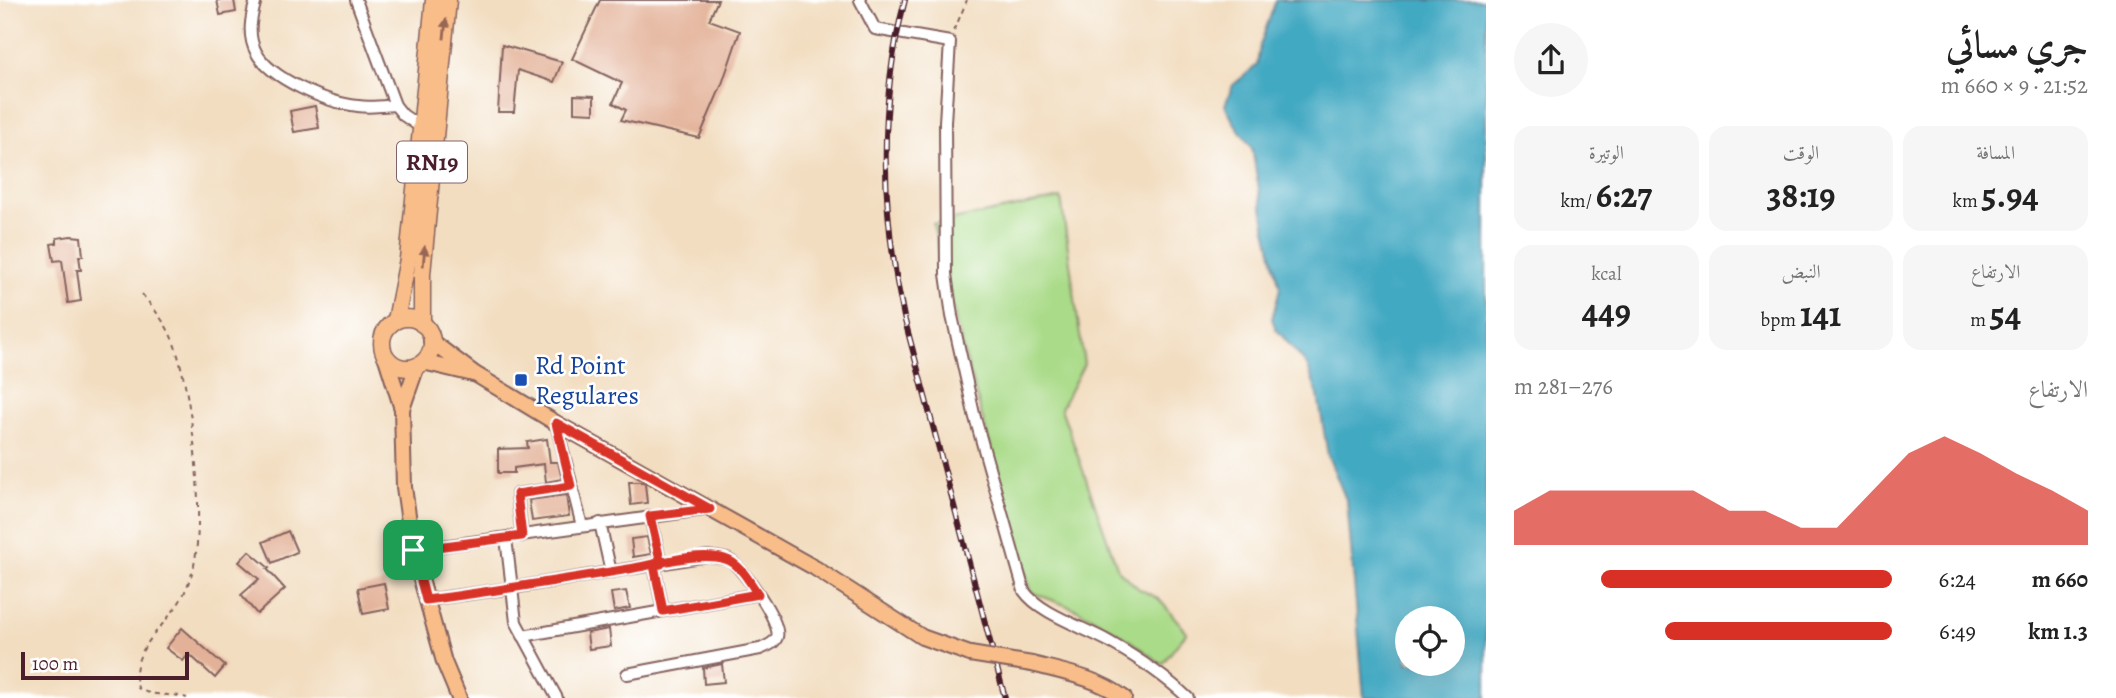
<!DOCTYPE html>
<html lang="ar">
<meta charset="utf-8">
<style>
body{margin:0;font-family:Alegreya,Amiri,serif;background:#f6f6f6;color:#222;direction:rtl;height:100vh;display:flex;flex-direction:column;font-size:26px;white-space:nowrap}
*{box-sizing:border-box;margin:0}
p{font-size:23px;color:#767676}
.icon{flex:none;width:38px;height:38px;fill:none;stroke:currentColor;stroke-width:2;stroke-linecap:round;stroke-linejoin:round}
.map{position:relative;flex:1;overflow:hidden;direction:ltr}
.side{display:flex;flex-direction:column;background:#fff;width:630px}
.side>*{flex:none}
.buttons{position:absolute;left:1395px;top:606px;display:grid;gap:14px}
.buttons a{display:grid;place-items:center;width:70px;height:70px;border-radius:50%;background:#fff;box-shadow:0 7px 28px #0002;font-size:35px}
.scale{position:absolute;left:21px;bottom:18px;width:168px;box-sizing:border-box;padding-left:7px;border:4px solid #4a1f2b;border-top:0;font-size:19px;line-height:24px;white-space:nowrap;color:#4a1f2b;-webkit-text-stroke:5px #fff;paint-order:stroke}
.pin{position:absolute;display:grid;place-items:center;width:60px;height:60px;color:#fff;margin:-30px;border-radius:14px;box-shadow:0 4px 10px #0006}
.round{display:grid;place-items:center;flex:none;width:74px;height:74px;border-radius:37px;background:#f6f6f6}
.overview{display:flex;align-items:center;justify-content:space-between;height:119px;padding:0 28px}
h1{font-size:38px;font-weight:600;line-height:52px}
.figures{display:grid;grid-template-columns:repeat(3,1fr);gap:10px;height:119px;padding:7px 28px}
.figures div{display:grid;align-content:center;border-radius:18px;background:#f6f6f6;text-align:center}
.figures b{font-size:35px;font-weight:600}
.figures small{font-size:19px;font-weight:400}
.figures p{font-size:19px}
.chart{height:196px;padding:14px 28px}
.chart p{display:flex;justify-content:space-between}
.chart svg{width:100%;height:126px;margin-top:7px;fill:#d93025;opacity:.7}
ul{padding:0 28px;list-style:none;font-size:23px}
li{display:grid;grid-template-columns:112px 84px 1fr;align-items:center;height:52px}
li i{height:18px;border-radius:9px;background:#d93025}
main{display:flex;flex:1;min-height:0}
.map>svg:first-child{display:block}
.green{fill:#aadb89;stroke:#7a7d5a;stroke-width:2}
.water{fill:#42a9c2;stroke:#466476;stroke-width:2;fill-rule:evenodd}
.building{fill:#e3b197}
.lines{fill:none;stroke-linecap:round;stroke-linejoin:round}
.minor-casing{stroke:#85625f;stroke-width:14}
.major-casing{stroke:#85625f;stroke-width:18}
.highway-casing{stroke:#85625f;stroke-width:19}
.path{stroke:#85625f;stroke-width:2;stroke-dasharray:5 5;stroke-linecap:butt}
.minor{stroke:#fff;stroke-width:10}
.major{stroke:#f8bd89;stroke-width:14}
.highway{stroke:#f8bd89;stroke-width:16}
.rail-casing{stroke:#4a1f2b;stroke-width:6}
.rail{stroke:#fff;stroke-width:3.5;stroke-dasharray:10;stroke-linecap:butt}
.major-bridge-casing{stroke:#85625f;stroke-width:18;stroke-linecap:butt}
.major-bridge{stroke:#f8bd89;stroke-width:14}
.oneway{fill:#986655}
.route-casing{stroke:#fff;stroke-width:14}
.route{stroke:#d93025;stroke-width:9}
.transit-dot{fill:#1a4fb4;stroke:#fff;stroke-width:2.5}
.labels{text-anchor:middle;stroke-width:5;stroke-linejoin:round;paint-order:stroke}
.shield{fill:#fff;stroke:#80626b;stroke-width:2}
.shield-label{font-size:24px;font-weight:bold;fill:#4a1f2b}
.transit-label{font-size:26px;fill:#164399;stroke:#fff;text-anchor:start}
</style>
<main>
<section class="side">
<div class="overview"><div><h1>جري مسائي</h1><p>21:52 · 9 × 660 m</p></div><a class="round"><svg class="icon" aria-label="share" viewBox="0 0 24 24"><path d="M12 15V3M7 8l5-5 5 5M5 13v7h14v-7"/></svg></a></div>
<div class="figures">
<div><p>المسافة</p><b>5.94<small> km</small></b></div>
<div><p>الوقت</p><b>38:19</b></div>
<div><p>الوتيرة</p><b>6:27<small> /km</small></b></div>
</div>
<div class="figures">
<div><p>الارتفاع</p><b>54<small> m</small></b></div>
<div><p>النبض</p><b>141<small> bpm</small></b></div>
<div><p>kcal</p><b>449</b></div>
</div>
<div class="chart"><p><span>الارتفاع</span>276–281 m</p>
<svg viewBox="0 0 160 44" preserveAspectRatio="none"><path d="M0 44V32L10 25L20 25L30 25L40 25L50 25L60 32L70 32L80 38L90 38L100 25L110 12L120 6L130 12L140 19L150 25L160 32V44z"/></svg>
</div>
<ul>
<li><b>660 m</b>6:24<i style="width:77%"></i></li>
<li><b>1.3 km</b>6:49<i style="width:60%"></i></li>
</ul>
</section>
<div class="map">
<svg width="1486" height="698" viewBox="0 0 1486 698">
<rect width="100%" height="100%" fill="#fff"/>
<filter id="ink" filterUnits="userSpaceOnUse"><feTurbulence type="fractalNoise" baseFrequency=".0143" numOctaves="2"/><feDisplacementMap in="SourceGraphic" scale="14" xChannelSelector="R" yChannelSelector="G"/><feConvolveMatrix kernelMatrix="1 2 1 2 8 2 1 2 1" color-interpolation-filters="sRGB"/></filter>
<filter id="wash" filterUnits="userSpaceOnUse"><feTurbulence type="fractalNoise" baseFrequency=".00686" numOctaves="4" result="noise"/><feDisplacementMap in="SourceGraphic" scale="28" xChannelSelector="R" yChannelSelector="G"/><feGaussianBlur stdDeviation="1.57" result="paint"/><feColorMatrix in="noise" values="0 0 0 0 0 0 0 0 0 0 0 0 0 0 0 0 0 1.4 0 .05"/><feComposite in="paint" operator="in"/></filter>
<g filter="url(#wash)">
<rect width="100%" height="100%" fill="#f2ddc0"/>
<!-- green -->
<polygon class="green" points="1061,198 1084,364 1061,408 1118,570 1139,589 1158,598 1187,632 1162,664 1122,635 1078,610 1031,592 958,330 933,224"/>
<!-- water -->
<path class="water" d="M 1276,0 L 1486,0 L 1486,698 L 1364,698 L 1347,502 L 1328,456 L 1318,395 L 1307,365 L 1276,329 L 1272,319 L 1280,288 L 1265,225 L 1252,148 L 1233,121 L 1225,105 L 1233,85 L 1257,65 L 1260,45 ZM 1407,618 L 1452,618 L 1452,663 L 1407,663 Z"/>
<g id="blocks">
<!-- building -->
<g class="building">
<polygon points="217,0 234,0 236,12 220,15"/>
<polygon points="600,0 718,0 709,20 740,31 722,84 699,138 621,120 626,110 613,103 622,83 572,59"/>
<polygon points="502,45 562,62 554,82 518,70 514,112 498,112"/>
<polygon points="574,95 594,96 594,113 574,112"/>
<polygon points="315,106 319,128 294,132 290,111"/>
<polygon points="71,236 81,237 83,256 79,256 81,270 77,270 81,301 68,303 62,260 54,261 51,244 57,243 57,238"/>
<polygon points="547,439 550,462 558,462 562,479 546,482 544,464 514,468 514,473 498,473 498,449 528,448 527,442"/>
<polygon points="629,482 641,482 645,484 647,503 631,505"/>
<polygon points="566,495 569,516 532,521 529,500"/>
<polygon points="288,531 297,552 272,563 263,542"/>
<polygon points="647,537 651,554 633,557 631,539"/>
<polygon points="249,551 269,568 267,569 285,589 257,614 241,595 259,579 239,562"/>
<polygon points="384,583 389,609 363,614 358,588"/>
<polygon points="626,591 630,608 614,611 611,593"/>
<polygon points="182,628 225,666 215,678 189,654 183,661 166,648"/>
<polygon points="609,629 611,646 589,649 587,633"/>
<polygon points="722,664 724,682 704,684 703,668"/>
</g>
</g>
</g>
<g filter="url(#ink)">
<use href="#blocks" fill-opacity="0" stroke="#85625f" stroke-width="2"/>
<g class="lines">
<defs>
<g id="minor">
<path d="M 256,0 C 251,17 247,35 256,52 C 270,79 328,103 358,106 C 370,108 383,106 395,105"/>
<polyline points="356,0 395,105 403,115 422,128"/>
<path d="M 860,0 L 875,29 L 950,42 L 945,122 L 946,274 L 952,316 L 974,414 L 1024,591 C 1039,613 1083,627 1108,641 C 1136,657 1164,675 1188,698"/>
<polyline points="556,423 582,526"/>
<polyline points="650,516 661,564"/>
<polyline points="600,523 611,572"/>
<polyline points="522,536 517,494 571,486"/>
<polyline points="506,538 516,622 557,698"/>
<polyline points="413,550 710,509"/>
<polyline points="654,565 663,611"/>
<path d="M 426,600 L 512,588 L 707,556 C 714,557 723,557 729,560 C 742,566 782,623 777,637 C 774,644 767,646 760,649 L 627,674"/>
<polyline points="523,636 758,594"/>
</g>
<g id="major">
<polyline points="431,341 475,374 556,423 815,568 922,637 970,654"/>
<polyline points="385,355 402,409 404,487 413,550 444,662 459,698"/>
<polyline points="423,362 473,374"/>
<polyline points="402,409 417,366"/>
<path d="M 1032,664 C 1063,672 1098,678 1124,698"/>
</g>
<g id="highway">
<circle cx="407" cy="343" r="25"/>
<polyline points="396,320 408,259 434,0"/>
<polyline points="422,324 422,274 448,0"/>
</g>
</defs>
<!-- minor casing -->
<use href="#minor" class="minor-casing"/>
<!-- major casing -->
<use href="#major" class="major-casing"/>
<!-- highway casing -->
<use href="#highway" class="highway-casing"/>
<!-- path -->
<g class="path">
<polyline points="954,31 967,0"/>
<path d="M 142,294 C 152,307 163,319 170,334 C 192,379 208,529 191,576 C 188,584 185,593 180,601 C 164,628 127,652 138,688 C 152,698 170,692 187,698"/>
</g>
<!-- minor -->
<use href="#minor" class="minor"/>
<!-- major -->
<use href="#major" class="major"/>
<!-- highway -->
<use href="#highway" class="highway"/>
<defs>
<path id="rail" d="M 905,0 C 878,103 881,214 904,317 L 1005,698"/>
</defs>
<!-- rail casing -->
<use href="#rail" class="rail-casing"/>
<!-- rail -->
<use href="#rail" class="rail"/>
<defs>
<polyline id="major-bridge" points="970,654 1032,664"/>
</defs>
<!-- major-bridge casing -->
<use href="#major-bridge" class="major-bridge-casing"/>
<!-- major-bridge -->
<use href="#major-bridge" class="major-bridge"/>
</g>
<!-- one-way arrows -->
<defs><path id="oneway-solid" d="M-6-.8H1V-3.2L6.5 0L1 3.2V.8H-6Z" transform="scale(1.75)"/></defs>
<g class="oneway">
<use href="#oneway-solid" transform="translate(445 29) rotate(-84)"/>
<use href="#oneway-solid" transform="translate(424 256) rotate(-85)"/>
</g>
</g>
<g class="lines" filter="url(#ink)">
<defs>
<path id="route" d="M 413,550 L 426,600 C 494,591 562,580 629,569 C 657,564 699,551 725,559 C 740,563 750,583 758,594 L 663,611 L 654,565 L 661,564 L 650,516 L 710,509 L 556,423 L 571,486 L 517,494 L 522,536 L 413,550"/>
</defs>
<!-- route casing -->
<use href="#route" class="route-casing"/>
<!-- route -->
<use href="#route" class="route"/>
</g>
<!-- markers -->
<rect class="transit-dot" x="514" y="373" width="14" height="14" rx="3.5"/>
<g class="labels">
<!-- shield labels -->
<rect class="shield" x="397" y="141.5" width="70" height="41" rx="5"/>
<g class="shield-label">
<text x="432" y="170">RN19</text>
</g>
<!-- transit labels -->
<g class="transit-label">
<text x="535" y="374">Rd Point<tspan x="535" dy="30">Regulares</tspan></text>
</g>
</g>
</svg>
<div class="buttons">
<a><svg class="icon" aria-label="locate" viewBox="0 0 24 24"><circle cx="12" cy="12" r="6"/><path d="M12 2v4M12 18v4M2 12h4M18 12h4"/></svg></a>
</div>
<div class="scale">100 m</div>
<div class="pin" style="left:413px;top:550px;background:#1e9e55"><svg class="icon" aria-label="arrive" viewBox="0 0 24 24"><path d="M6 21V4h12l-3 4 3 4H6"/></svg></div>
</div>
</main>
